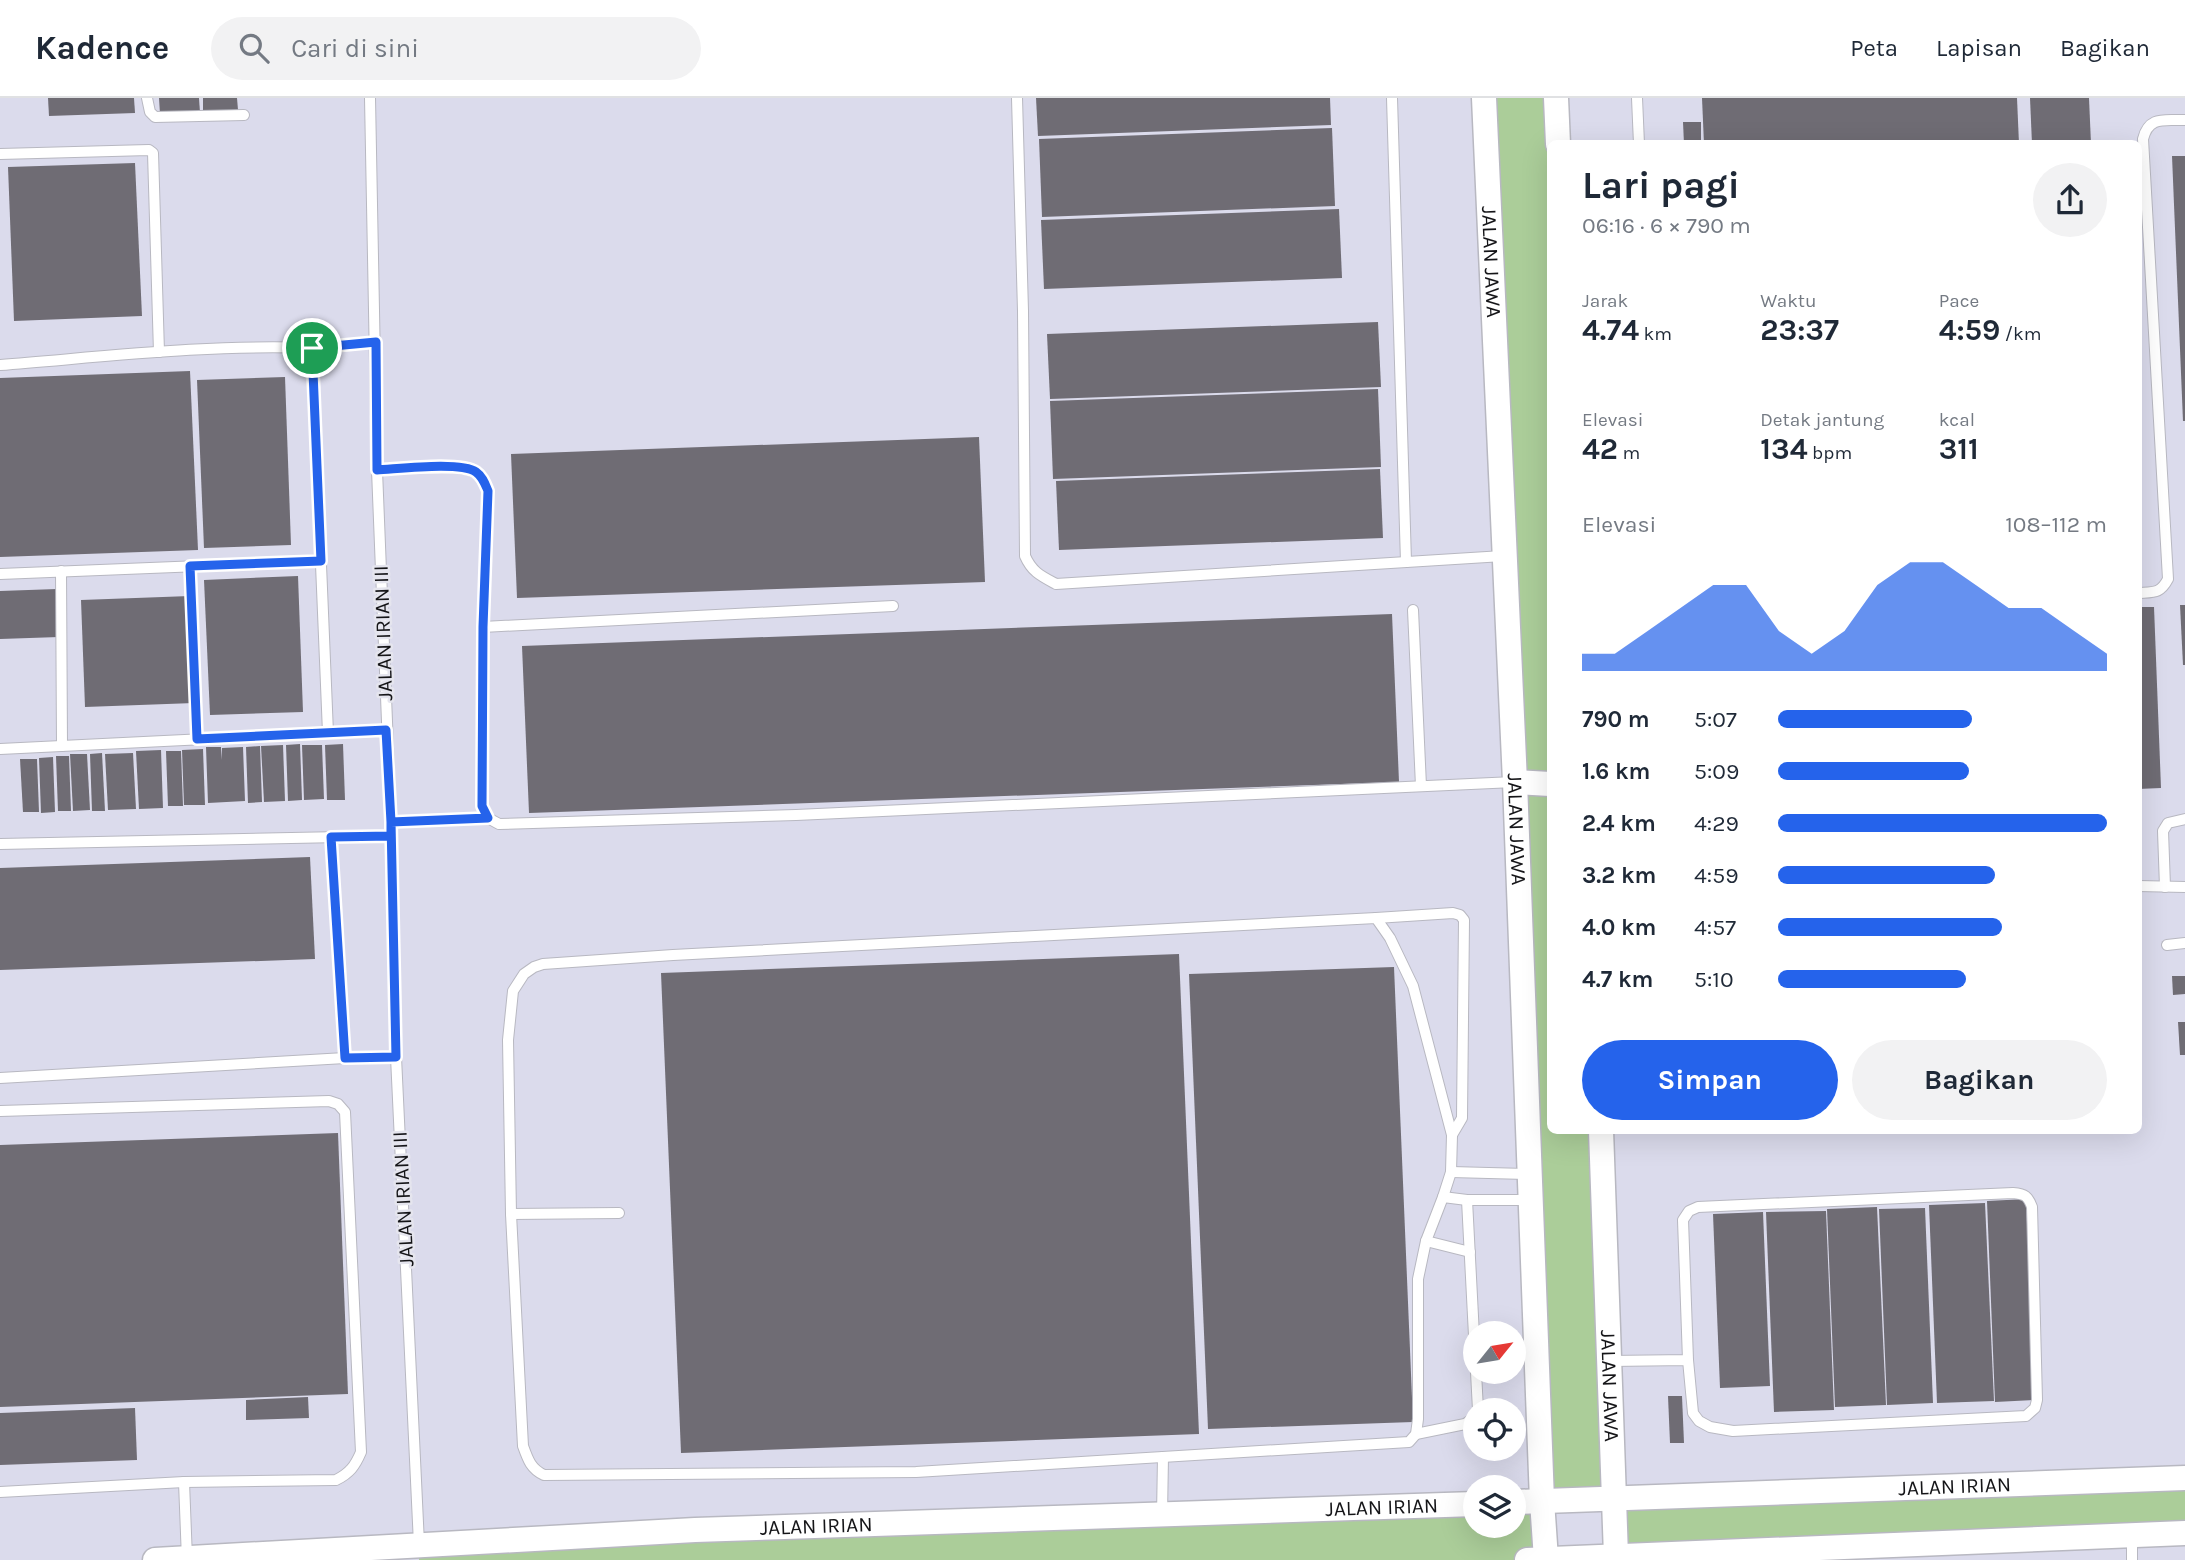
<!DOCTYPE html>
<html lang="id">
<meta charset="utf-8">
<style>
body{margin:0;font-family:Karla,sans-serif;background:#f2f2f3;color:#1f2937;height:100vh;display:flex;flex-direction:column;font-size:26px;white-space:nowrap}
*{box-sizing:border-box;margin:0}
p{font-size:23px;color:#747a83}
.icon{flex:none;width:38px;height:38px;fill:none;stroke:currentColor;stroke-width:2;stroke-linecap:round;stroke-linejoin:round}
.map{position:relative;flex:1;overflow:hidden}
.side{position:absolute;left:1547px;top:42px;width:595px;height:994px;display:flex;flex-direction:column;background:#fff;border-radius:10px;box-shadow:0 7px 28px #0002}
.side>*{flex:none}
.needle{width:46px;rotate:60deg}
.buttons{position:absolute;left:1463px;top:1223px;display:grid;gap:14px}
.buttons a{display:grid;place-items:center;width:63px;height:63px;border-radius:50%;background:#fff;box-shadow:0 7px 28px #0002;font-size:35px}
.pin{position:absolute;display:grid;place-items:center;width:60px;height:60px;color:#fff;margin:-30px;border:4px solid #fff;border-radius:50%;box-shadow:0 2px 7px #0007}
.round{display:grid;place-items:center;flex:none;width:74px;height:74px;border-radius:37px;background:#f2f2f3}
.head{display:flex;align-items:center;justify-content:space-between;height:119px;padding:0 35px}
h1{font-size:38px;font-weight:700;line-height:52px}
.figures{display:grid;grid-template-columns:repeat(3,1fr);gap:10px;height:119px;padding:7px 35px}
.figures div{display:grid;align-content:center}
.figures b{font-size:30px;font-weight:700}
.figures small{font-size:19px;font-weight:400}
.figures p{font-size:19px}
.chart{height:196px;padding:14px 35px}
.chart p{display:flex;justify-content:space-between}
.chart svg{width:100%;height:126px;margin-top:7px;fill:#2563eb;opacity:.7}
.cta{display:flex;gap:14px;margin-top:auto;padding:14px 35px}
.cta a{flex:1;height:80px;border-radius:42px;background:#2563eb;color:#fff;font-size:28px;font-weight:700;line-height:80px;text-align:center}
.cta a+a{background:#f2f2f3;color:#1f2937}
ul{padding:0 35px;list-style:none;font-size:23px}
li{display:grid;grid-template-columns:112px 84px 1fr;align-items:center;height:52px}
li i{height:18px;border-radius:9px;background:#2563eb}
header{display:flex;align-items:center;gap:42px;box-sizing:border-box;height:98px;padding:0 35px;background:#fff;border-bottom:2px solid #e0e1e3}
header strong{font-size:33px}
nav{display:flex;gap:38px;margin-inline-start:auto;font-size:24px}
.search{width:490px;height:63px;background:#f2f2f3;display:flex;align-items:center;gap:18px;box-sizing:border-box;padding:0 24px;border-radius:38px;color:#747a83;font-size:26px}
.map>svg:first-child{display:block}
.built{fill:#dbdbec;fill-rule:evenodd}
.green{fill:#abcd99;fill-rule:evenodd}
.building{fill:#6f6c74}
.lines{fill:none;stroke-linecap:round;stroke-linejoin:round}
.service-casing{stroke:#b8b8c1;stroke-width:12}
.tertiary-casing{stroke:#b8b8c1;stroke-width:27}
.service{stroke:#fff;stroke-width:10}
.tertiary{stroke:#fff;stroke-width:24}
.route-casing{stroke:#fff;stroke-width:14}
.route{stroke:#2563eb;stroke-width:9}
.labels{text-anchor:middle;stroke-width:5;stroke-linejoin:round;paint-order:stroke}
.street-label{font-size:21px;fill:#151518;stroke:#e5e5ee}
</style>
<header>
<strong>Kadence</strong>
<div class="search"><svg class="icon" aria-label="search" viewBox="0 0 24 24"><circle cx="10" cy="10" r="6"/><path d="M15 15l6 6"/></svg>Cari di sini</div>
<nav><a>Peta</a><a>Lapisan</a><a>Bagikan</a></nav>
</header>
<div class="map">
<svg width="2185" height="1462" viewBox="0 0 2185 1462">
<rect width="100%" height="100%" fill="#e5e5ee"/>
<!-- built -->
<path class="built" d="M 0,0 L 2185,0 L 2185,1462 L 0,1462 ZM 1550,46 L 2138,46 L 2138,1032 L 1550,1032 ZM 1475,1236 L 1514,1236 L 1514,1274 L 1475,1274 ZM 1475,1312 L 1514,1312 L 1514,1351 L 1475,1351 ZM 1475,1390 L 1514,1390 L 1514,1428 L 1475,1428 Z"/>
<!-- green -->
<path class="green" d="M 1484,0 L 1556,0 L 1550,46 L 1550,1032 L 1599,1033 L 1614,1401 L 2185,1380 L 2185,1435 L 1528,1462 L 419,1462 L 419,1447 L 1475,1406 L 1475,1428 L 1514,1428 L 1514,1404 L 1541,1403 ZM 1614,1402 L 1615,1458 L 1546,1461 L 1542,1403 Z"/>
<!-- building -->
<g class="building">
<polygon points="48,0 134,0 135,15 49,18"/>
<polygon points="159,0 199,0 200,15 160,16"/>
<polygon points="203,0 237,0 238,12 203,14"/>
<polygon points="1036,0 1330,0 1331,27 1038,38"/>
<polygon points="1702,0 2017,0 2019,46 1704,46"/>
<polygon points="2030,0 2089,0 2091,46 2032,46"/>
<polygon points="1683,24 1701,24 1701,46 1684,46"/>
<polygon points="1332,30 1335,108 1042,119 1039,41"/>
<polygon points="2172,58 2185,58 2185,323 2183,323"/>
<polygon points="135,65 142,218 14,223 8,69"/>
<polygon points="1339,111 1342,180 1044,191 1041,122"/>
<polygon points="1378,224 1381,289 1050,301 1047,236"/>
<polygon points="190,273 198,452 0,459 0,280"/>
<polygon points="285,279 291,447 204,450 197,282"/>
<polygon points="1378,291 1381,369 1053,381 1050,303"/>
<polygon points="979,339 985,484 517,500 511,356"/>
<polygon points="1380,371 1383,440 1059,452 1056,383"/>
<polygon points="298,478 303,614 210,617 204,482"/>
<polygon points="57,491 59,539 0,541 0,493"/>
<polygon points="190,498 194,605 85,609 81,502"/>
<polygon points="2180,507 2185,507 2185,567 2183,567"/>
<polygon points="2138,509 2154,509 2161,690 2138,691"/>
<polygon points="1392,516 1399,684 529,715 522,548"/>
<polygon points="300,646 302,702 288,703 286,647"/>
<polygon points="343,646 345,702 327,702 325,647"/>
<polygon points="283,647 285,703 264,704 261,648"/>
<polygon points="302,647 322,647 324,701 304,702"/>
<polygon points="260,648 262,704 248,705 246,649"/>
<polygon points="206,649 221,649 221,662 222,650 243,649 245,703 208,705"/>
<polygon points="203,651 205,707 184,707 182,652"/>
<polygon points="161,652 163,710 139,711 136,653"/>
<polygon points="166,653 181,653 183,708 168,708"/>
<polygon points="102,655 105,713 92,713 90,656"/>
<polygon points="133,655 136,711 108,712 105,656"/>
<polygon points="70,656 87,656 90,712 73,713"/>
<polygon points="56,658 69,658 71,713 58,713"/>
<polygon points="53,659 55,714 41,715 39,660"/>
<polygon points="20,661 37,661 39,714 23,714"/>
<polygon points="310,759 315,861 0,872 0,770"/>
<polygon points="1179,856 1199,1336 681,1355 661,875"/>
<polygon points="1394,869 1413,1324 1208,1331 1189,876"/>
<polygon points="2172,878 2185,878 2185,896 2173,897"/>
<polygon points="2178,924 2185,924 2185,957 2180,957"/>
<polygon points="338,1035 348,1296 0,1309 0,1047"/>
<polygon points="2026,1101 2034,1302 1995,1304 1987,1103"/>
<polygon points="1985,1105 1994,1303 1937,1305 1929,1107"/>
<polygon points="1877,1109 1886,1307 1835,1309 1827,1111"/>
<polygon points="1925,1110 1933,1305 1887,1307 1879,1111"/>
<polygon points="1826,1113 1834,1312 1774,1314 1766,1114"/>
<polygon points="1763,1114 1770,1288 1720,1290 1713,1116"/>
<polygon points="1668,1298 1682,1298 1684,1345 1670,1345"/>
<polygon points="308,1299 309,1320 246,1322 246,1302"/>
<polygon points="135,1310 137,1362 0,1367 0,1315"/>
</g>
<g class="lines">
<defs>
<g id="service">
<polyline points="147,0 150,14 155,19 244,17"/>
<polyline points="370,0 377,372 391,724 396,959 419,1446"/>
<path d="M 1017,0 L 1023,213 L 1025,458 C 1032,474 1041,478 1056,486 L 1503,458"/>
<polyline points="1392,0 1406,464"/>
<polyline points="1637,0 1639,46"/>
<polyline points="0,56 149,52 153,55 159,254"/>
<polyline points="312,250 376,244"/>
<path d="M 0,267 C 102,259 210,246 312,250 L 328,635"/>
<path d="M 377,372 C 398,371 461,364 476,375 C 483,379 485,386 488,393 L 483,529 L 483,708 L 488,720 L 499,726 L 796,717 L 1514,684"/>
<polyline points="190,468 197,641"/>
<polyline points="61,473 62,648"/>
<polyline points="0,476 321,463"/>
<path d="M 2138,495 C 2154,494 2160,496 2168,481 L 2143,41 C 2149,17 2165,23 2185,22"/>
<polyline points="1413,512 1421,688"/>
<polyline points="483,529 893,508"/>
<polyline points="0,651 386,632"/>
<polyline points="391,724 488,720"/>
<polyline points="331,739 345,960"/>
<polyline points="0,746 391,738"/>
<polyline points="2138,788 2185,789"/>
<polyline points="2165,789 2163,733 2168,725 2185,721"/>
<path d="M 1376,820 L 1390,840 L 1413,888 L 1452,1037 L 1451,1074 L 1443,1099 L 1426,1143 L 1418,1181 L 1418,1321 L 1416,1336 L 1409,1344 L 916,1374 L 544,1377 C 531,1371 528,1362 523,1348 L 511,1116 L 508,942 L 513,893 L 524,876 L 534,869 L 543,866 L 673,857 Z"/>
<polyline points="1376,820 1453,815 1460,817 1464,822 1462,1020 1452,1037"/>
<polyline points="2167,847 2185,845"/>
<polyline points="0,980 345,960 396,959"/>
<path d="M 0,1013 L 329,1003 L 338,1006 L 345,1014 L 361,1354 C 355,1368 350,1375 336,1382 L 184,1384 L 0,1394"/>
<polyline points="1451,1074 1529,1076"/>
<polyline points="1443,1099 1467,1102 1530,1102"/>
<polyline points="1467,1102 1475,1257"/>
<polyline points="511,1116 619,1115"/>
<polyline points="1426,1143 1470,1154"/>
<path d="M 1610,1263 L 1688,1262 L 1683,1122 L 1689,1113 L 1698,1109 L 2013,1095 C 2025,1096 2028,1098 2032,1109 L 2037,1302 L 2035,1310 L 2026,1318 L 1733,1333 L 1710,1329 L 1699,1323 L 1693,1315 L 1688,1262"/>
<polyline points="1476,1274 1478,1312"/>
<polyline points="1416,1336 1465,1326 1475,1319"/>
<polyline points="184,1384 187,1461"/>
<polyline points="1162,1417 1163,1359"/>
<polyline points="2132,1438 2132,1462"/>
</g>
<g id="tertiary">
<path id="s1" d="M 1484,0 L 1515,684 L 1542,1403 L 1546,1461"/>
<polyline points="1556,0 1558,46"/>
<polyline points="1515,684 1550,686"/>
<path id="s2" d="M 1601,1032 L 1616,1458"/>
<path id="s3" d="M 1514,1404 L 2185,1380"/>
<path id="s4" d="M 155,1462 L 695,1432 L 1475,1406"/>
<polyline points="1527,1462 2185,1435"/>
</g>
</defs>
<!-- service casing -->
<use href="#service" class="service-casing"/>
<!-- tertiary casing -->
<use href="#tertiary" class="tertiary-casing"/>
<!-- service -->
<use href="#service" class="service"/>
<!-- tertiary -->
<use href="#tertiary" class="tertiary"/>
</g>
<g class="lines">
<defs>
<path id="route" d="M 312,250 L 321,463 L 190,468 L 197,641 L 386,632 L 391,724 L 396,959 L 345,960 L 331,739 L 391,738 L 391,724 L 488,720 L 482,708 L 483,529 L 488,393 C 485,386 483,379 476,374 C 461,363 398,371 377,372 L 376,244 L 312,250"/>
</defs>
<!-- route casing -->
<use href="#route" class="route-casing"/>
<!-- route -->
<use href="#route" class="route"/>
</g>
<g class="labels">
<!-- street labels -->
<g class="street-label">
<text dy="7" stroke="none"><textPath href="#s1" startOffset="164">JALAN JAWA</textPath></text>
<text transform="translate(383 535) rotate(-92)" y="7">JALAN IRIAN III</text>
<text dy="7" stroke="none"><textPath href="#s1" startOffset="732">JALAN JAWA</textPath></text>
<text transform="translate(403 1101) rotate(-93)" y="7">JALAN IRIAN III</text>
<text dy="7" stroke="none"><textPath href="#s2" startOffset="256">JALAN JAWA</textPath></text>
<text dy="7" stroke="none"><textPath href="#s3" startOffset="441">JALAN IRIAN</textPath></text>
<text dy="7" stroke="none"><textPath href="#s4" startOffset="1228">JALAN IRIAN</textPath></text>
<text dy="7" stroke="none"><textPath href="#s4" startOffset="662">JALAN IRIAN</textPath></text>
</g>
</g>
</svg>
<div class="buttons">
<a><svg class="needle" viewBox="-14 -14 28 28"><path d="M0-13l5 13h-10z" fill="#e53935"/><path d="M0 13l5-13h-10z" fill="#747a83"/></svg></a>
<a><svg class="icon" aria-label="locate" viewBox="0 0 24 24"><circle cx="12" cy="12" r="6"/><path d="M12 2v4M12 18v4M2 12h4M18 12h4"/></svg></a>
<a><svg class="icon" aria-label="layers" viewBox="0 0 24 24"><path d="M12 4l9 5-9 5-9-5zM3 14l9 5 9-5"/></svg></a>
</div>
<div class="pin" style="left:312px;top:250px;background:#1e9e55"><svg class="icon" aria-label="arrive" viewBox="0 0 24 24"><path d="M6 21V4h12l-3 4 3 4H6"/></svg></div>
<section class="side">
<div class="head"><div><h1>Lari pagi</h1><p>06:16 · 6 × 790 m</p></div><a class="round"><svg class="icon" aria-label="share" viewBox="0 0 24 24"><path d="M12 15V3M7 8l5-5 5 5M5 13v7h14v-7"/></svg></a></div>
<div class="figures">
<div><p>Jarak</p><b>4.74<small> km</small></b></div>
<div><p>Waktu</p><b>23:37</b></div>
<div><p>Pace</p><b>4:59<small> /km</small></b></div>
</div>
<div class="figures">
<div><p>Elevasi</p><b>42<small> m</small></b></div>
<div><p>Detak jantung</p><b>134<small> bpm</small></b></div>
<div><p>kcal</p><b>311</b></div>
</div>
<div class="chart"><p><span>Elevasi</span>108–112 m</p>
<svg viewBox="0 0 160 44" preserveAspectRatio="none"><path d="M0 44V38L10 38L20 30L30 22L40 14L50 14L60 30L70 38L80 30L90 14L100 6L110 6L120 14L130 22L140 22L150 30L160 38V44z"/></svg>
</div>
<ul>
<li><b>790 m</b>5:07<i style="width:59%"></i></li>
<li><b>1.6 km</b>5:09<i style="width:58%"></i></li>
<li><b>2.4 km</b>4:29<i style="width:100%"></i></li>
<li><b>3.2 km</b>4:59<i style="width:66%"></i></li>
<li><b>4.0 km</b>4:57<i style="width:68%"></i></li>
<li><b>4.7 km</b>5:10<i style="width:57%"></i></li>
</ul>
<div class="cta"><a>Simpan</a><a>Bagikan</a></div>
</section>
</div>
